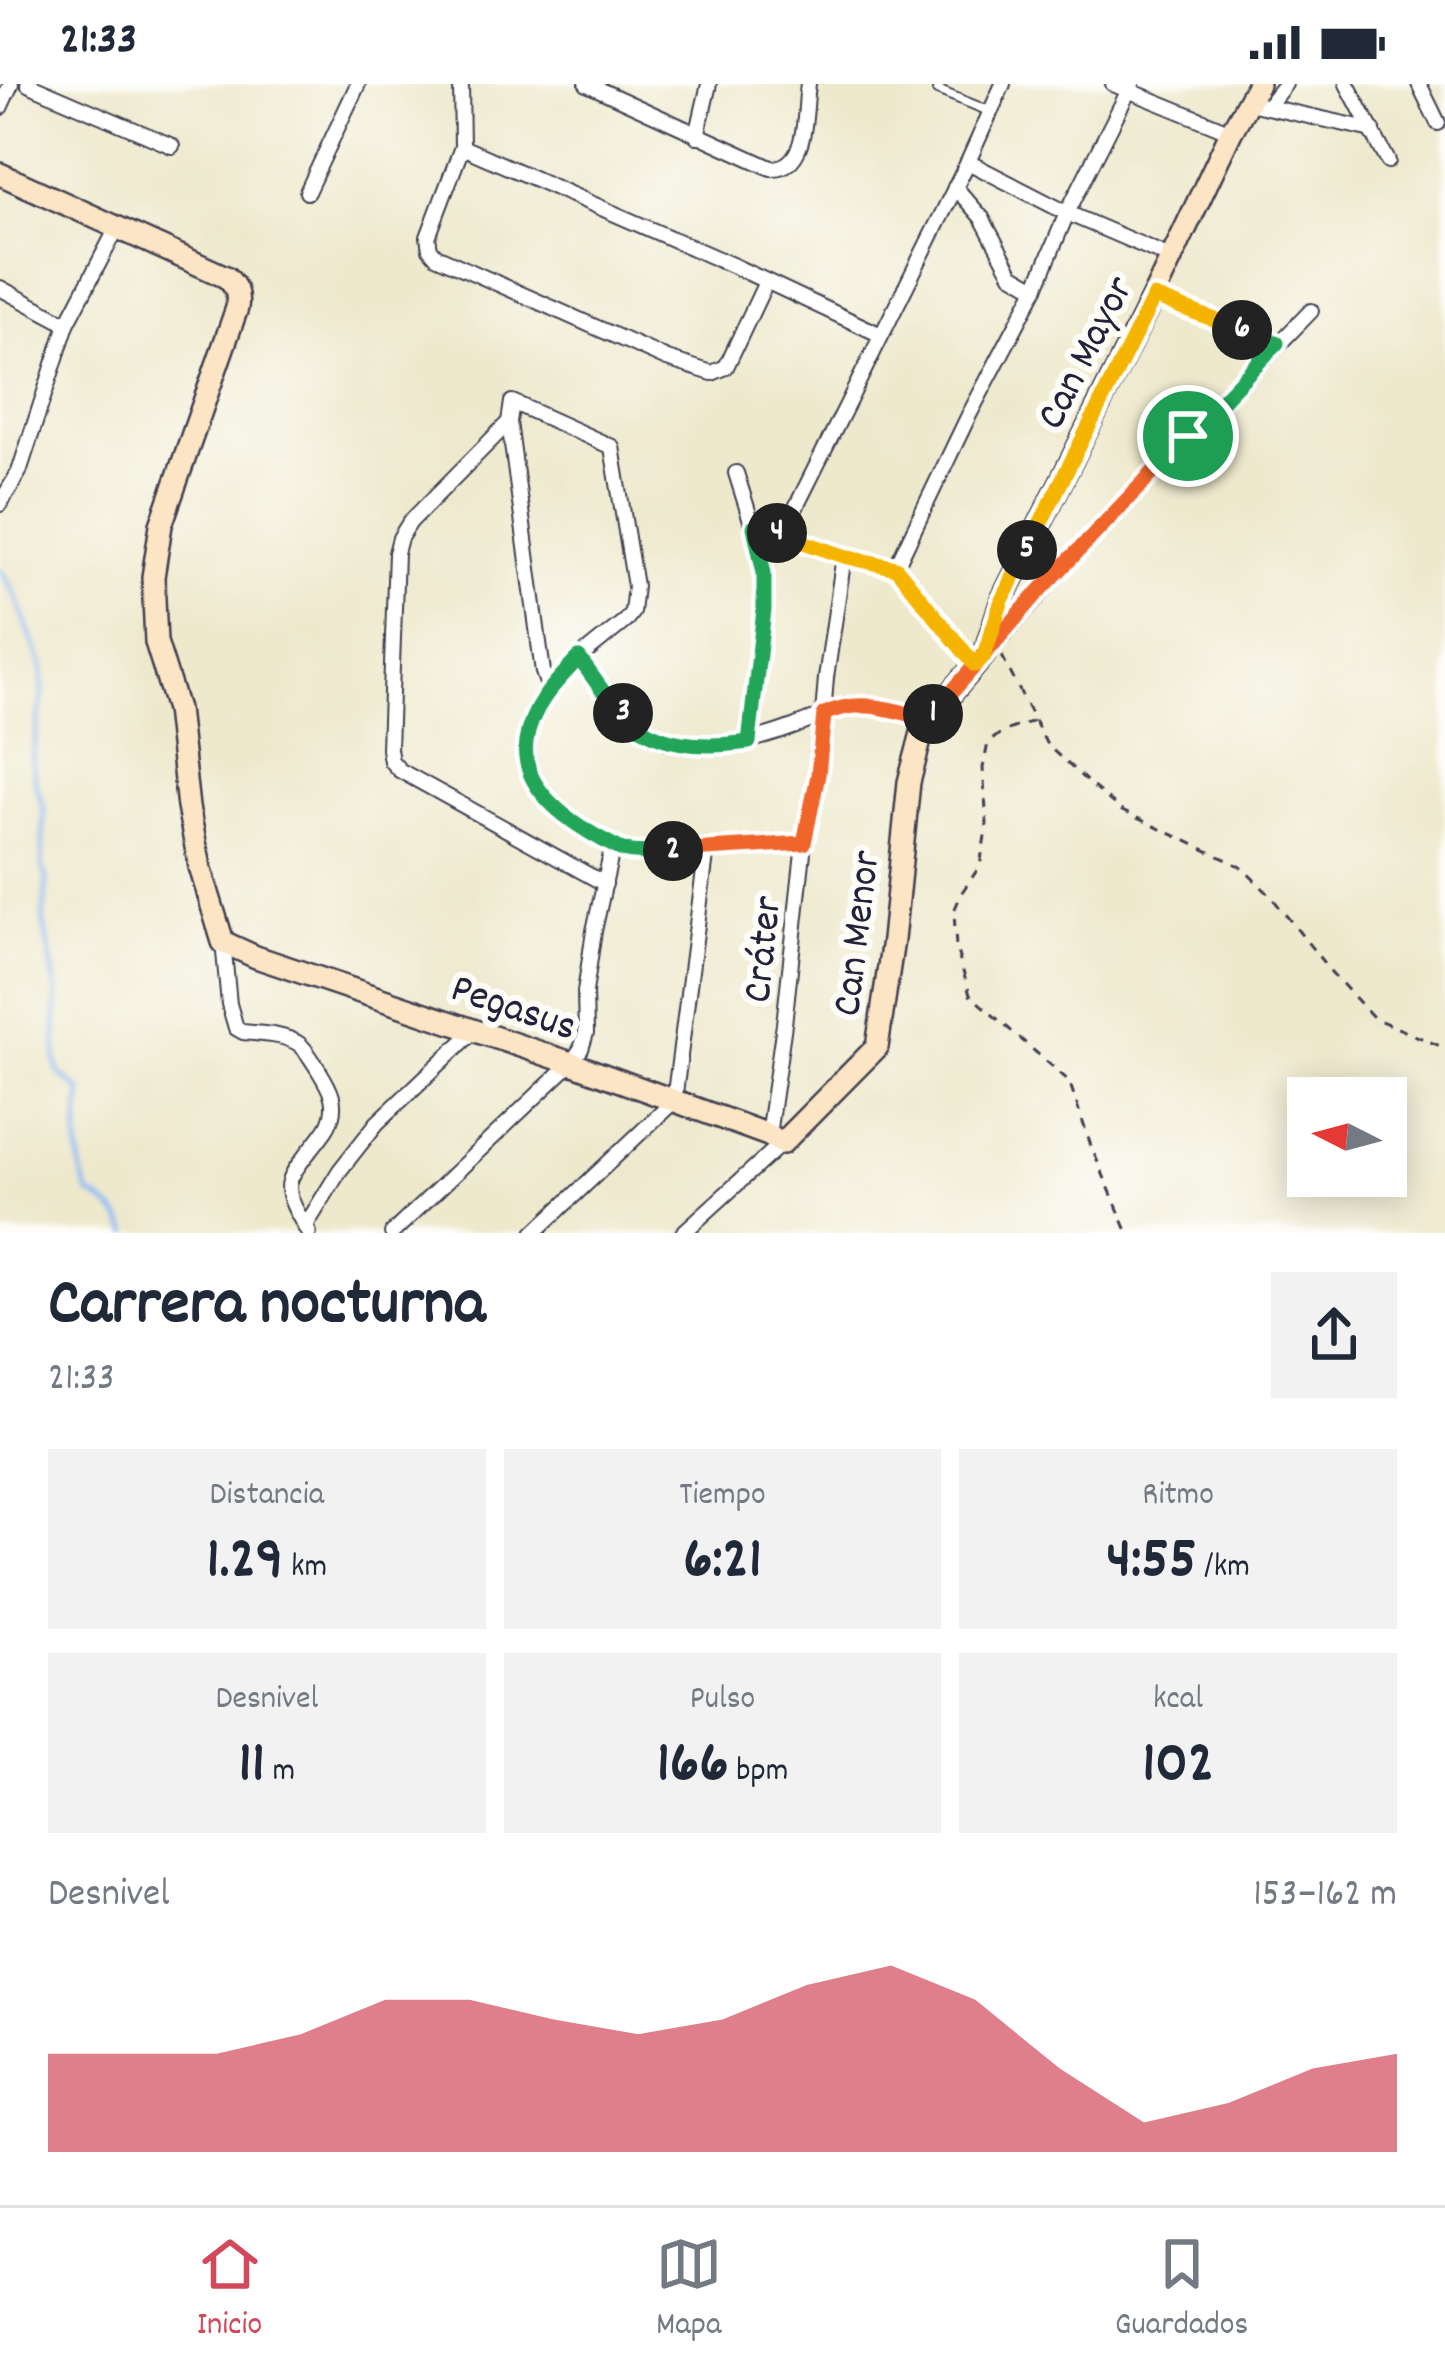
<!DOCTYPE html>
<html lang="es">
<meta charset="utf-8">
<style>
body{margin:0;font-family:Dekko,sans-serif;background:#f2f2f3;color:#1f2937;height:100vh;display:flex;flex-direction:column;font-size:45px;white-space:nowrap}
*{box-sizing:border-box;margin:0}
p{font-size:39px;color:#747a83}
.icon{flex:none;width:66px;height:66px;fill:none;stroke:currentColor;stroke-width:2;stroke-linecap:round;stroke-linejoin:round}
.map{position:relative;height:1149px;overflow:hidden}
.details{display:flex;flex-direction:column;background:#fff;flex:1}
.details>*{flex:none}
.needle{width:78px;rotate:276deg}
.fabs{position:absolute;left:1287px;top:993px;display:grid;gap:24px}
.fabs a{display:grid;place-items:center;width:120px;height:120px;border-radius:0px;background:#fff;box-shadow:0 6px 30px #0003;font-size:60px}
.pin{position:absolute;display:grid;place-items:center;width:102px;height:102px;color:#fff;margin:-51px;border:6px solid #fff;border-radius:50%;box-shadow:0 3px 12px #0007}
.km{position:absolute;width:60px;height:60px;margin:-30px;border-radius:50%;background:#222;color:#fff;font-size:33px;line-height:60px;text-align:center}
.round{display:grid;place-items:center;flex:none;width:126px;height:126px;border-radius:0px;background:#f2f2f3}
.overview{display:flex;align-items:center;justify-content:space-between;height:204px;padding:0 48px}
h1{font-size:66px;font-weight:700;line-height:90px}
.figures{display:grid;grid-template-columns:repeat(3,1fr);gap:18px;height:204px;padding:12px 48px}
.figures div{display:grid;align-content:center;border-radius:0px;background:#f2f2f3;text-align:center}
.figures b{font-size:60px;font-weight:700}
.figures small{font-size:33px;font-weight:400}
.figures p{font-size:33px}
.chart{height:336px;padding:24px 48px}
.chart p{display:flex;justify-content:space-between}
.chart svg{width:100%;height:216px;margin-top:12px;fill:#d1495b;opacity:.7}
.status{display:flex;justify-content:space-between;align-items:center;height:84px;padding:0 60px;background:#fff;direction:ltr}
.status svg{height:33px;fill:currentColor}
.tabs{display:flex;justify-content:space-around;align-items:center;height:168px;border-top:3px solid #e0e1e3;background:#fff;font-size:33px;color:#747a83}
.tabs a{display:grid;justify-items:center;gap:6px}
.tabs .current{color:#d1495b}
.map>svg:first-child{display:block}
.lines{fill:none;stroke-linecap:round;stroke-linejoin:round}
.stream{stroke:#89b9f5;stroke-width:4.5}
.lane-casing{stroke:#414051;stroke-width:12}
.street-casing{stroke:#414051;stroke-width:18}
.secondary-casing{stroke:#414051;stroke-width:26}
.path{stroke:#414051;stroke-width:3;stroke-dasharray:9 9;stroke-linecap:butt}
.lane{stroke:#fff;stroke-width:8}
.street{stroke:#fff;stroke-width:14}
.secondary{stroke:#fce5c4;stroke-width:21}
.split-1-casing{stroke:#fff;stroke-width:24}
.split-2-casing{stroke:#fff;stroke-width:24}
.split-3-casing{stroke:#fff;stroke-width:24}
.split-4-casing{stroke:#fff;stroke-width:24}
.split-5-casing{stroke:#fff;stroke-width:24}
.split-6-casing{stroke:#fff;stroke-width:24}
.split-7-casing{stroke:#fff;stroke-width:24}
.split-1{stroke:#f0652b;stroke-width:15}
.split-2{stroke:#f0652b;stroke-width:15}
.split-3{stroke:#22a559;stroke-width:15}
.split-4{stroke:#22a559;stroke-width:15}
.split-5{stroke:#f5b400;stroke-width:15}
.split-6{stroke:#f5b400;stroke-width:15}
.split-7{stroke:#22a559;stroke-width:15}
.labels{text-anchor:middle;stroke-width:12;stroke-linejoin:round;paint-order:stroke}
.street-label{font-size:42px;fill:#22223b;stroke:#fdfcf7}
</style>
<div class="status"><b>21:33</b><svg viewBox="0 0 49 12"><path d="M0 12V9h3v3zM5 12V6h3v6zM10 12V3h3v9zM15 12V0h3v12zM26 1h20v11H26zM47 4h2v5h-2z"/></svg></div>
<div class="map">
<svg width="1445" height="1149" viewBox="0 0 1445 1149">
<rect width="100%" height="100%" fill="#fdfcf7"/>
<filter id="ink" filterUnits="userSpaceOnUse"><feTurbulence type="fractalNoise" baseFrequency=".00833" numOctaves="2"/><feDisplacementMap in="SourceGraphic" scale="24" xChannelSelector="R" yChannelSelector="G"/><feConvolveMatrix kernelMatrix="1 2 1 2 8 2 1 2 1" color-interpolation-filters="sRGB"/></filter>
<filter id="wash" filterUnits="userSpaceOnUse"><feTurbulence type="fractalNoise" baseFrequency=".004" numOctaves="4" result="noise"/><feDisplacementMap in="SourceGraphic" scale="48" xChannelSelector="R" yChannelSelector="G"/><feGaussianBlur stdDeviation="2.7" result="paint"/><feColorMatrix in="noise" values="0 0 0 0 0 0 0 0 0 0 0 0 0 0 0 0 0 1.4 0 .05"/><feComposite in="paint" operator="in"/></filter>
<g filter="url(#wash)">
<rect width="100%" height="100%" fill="#eee9cd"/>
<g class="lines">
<!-- stream -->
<path class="stream" d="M 0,486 L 15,509 L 42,582 L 43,607 L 32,677 L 34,694 L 44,725 L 42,781 L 47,795 L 43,834 L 57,908 L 56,976 L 59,989 L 81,1007 C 79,1045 74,1075 89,1110 C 106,1117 121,1133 129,1149"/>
</g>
</g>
<g filter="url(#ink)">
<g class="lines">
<defs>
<polyline id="lane" points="937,6 989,27"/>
<g id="street">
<polyline points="28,0 172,62"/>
<polyline points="461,0 462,63 428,153 430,165 436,172 667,275 712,289 726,283 766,198"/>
<path d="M 587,0 L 771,84 C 809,85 804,27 808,0"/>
<polyline points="1113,0 1231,48"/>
<polyline points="1347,0 1388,77"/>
<polyline points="1419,0 1438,39"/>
<polyline points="1249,19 1373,46"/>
<polyline points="1267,23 1285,0"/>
<polyline points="0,24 11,0"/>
<polyline points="697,52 709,0"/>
<polyline points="462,63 734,182 881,251"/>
<polyline points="968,78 1067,129 1172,174"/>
<polyline points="955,103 982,134 1012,190 1036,204"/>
<polyline points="307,108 358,0"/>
<polyline points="0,204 67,240"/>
<polyline points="1153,213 1277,259"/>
<polyline points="509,338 410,438 400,454 396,469 389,665 391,677 399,686 605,800"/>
<polyline points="736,389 753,443 764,489 763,526 749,658"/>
<polyline points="0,420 19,388 67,240 117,144"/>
<polyline points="753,443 785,451 844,472 895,485 975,581"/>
<polyline points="785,451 793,429 968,78 1003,0"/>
<polyline points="895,485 968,333 1036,204 1067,129 1132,0"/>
<polyline points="989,567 1100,444 1311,227"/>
<path d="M 579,574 C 595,596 611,624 633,640 C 694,686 781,650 841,623 L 856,620 L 874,622 L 929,635"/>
<path d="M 549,605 L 579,574 L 625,537 L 632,528 L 635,502 L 612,363 L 512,318 L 509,338 L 543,588 L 549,605 C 506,666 531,717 592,750 C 603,755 615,764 626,767 C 646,771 671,767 691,765 C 729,763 767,761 804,759"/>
<path d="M 223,858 L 229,920 L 236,944 L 243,948 C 260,950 285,950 299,960 C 306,965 311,975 316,982 C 329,1003 340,1018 328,1042 C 319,1058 293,1083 290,1097 C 285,1112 301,1135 309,1149"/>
<polyline points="768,1051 784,940 804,759 818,691 826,594 844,472"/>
<polyline points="305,1143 340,1086 377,1039 474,947"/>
<polyline points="392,1149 571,979 581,965 586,949 585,908 594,847 613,761"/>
<polyline points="534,1149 674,1017 707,764"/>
<polyline points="683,1149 782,1059"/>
</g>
<path id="secondary" d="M 0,90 L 226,193 C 236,202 239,210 237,224 L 161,441 L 153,493 L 156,558 L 177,625 L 188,723 L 200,783 L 223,858 L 256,873 L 571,979 L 768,1051 L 782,1059 L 877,963 L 893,856 L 909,698 L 922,649 L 929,635 L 984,571 L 1002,516 L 1153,213 L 1231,48 L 1258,0"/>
</defs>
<!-- lane casing -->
<use href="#lane" class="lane-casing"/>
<!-- street casing -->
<use href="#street" class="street-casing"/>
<!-- secondary casing -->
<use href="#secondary" class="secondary-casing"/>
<!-- path -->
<g class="path">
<polyline points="1002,572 1047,661 1091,701 1122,727 1240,782 1270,811 1331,888 1374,934 1445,964"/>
<polyline points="1033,637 1002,648 988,659 983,684 987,740 980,782 962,808 954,827 956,864 970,911 1069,997 1091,1062 1128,1149"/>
</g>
<!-- lane -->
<use href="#lane" class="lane"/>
<!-- street -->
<use href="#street" class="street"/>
<!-- secondary -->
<use href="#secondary" class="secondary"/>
</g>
</g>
<g class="lines" filter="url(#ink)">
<defs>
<polyline id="split-1" points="933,630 1034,513 1188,352"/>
<path id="split-2" d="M 673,767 L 804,759 L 818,691 L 824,630 C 862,613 891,626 929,635 L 933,630"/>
<path id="split-3" d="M 623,629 L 602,606 L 579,574 C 555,599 531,622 526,658 C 520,704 567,736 601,755 C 609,759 618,765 626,767 C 640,770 658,768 673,767"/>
<path id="split-4" d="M 623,629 C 655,664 705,664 749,658 L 764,526 L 764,489 L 754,443 L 777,449"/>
<polyline id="split-5" points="777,449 844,472 896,484 975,581 984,572 1002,516 1027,466"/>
<polyline id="split-6" points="1027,466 1154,213 1242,246"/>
<polyline id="split-7" points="1188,352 1277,259 1242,246"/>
</defs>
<!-- split-1 casing -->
<use href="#split-1" class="split-1-casing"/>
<!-- split-2 casing -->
<use href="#split-2" class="split-2-casing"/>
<!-- split-3 casing -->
<use href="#split-3" class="split-3-casing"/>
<!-- split-4 casing -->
<use href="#split-4" class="split-4-casing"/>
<!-- split-5 casing -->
<use href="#split-5" class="split-5-casing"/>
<!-- split-6 casing -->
<use href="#split-6" class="split-6-casing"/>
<!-- split-7 casing -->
<use href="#split-7" class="split-7-casing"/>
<!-- split-1 -->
<use href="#split-1" class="split-1"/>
<!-- split-2 -->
<use href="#split-2" class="split-2"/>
<!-- split-3 -->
<use href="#split-3" class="split-3"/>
<!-- split-4 -->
<use href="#split-4" class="split-4"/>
<!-- split-5 -->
<use href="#split-5" class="split-5"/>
<!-- split-6 -->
<use href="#split-6" class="split-6"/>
<!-- split-7 -->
<use href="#split-7" class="split-7"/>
</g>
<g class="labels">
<!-- street labels -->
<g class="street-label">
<text transform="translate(1082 267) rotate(-63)" y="15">Can Mayor</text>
<text transform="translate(853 849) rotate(-83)" y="15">Can Menor</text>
<text transform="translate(759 865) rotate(-84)" y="15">Cráter</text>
<text transform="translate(515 920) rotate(19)" y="15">Pegasus</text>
</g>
</g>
</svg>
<div class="fabs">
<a><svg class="needle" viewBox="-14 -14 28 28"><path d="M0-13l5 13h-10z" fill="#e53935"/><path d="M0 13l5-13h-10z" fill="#747a83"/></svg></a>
</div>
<div class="pin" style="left:1188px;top:352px;background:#1e9e55"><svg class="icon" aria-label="arrive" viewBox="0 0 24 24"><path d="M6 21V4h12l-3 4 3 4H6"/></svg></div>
<b class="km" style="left:933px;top:630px">1</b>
<b class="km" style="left:673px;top:767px">2</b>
<b class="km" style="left:623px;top:629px">3</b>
<b class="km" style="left:777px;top:449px">4</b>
<b class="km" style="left:1027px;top:466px">5</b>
<b class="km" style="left:1242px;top:246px">6</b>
</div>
<section class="details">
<div class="overview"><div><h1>Carrera nocturna</h1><p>21:33</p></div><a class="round"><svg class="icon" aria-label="share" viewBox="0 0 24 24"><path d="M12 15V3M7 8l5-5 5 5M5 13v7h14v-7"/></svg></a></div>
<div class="figures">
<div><p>Distancia</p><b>1.29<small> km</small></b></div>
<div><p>Tiempo</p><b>6:21</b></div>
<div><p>Ritmo</p><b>4:55<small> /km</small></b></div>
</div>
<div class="figures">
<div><p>Desnivel</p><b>11<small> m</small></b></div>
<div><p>Pulso</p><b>166<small> bpm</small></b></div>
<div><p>kcal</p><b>102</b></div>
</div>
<div class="chart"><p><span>Desnivel</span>153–162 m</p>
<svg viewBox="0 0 160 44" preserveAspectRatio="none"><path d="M0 44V24L10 24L20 24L30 20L40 13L50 13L60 17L70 20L80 17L90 10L100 6L110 13L120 27L130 38L140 34L150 27L160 24V44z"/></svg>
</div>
</section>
<nav class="tabs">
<a class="current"><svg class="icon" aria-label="home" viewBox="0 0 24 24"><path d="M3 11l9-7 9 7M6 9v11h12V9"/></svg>Inicio</a>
<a><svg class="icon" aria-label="map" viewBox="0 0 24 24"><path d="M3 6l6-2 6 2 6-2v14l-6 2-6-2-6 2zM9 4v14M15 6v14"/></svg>Mapa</a>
<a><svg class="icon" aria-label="saved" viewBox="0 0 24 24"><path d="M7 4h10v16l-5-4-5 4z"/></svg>Guardados</a>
</nav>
